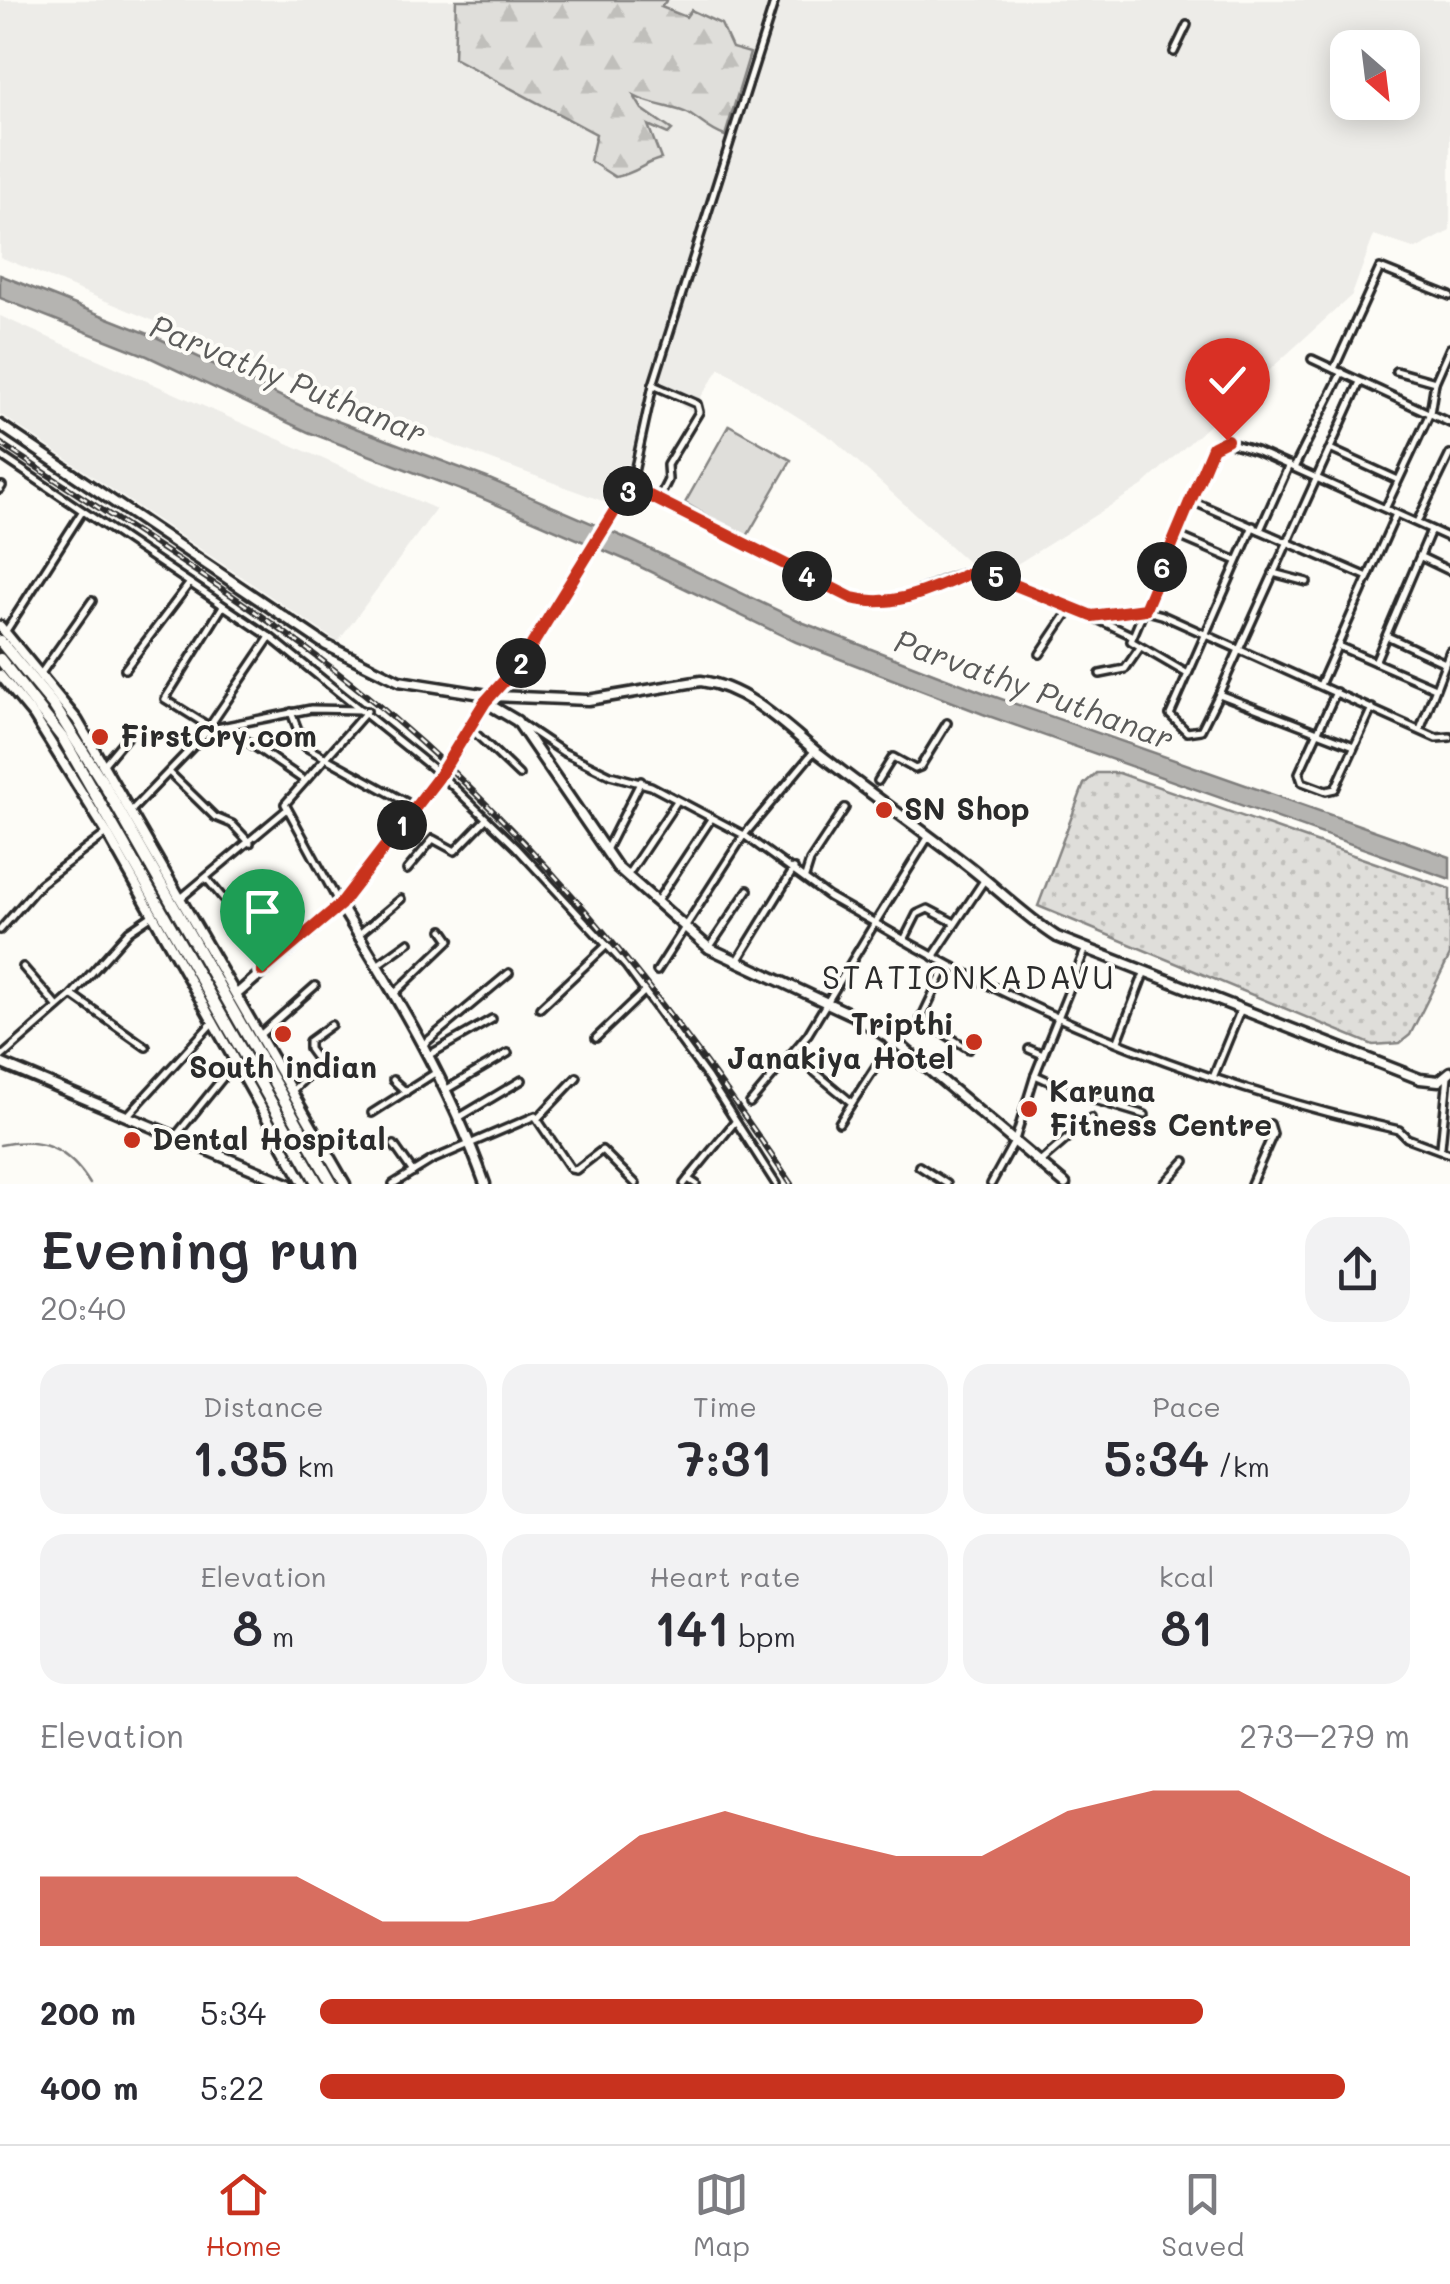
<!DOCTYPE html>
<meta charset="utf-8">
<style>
body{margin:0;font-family:Mali,sans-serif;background:#f2f2f3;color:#2b2b33;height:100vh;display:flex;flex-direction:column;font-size:38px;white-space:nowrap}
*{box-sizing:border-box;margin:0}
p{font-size:32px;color:#7c7c81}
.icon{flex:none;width:55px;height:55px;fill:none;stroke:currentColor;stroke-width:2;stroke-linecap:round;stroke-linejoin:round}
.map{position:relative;height:1184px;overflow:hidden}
.sheet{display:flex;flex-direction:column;background:#fff;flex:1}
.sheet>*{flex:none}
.needle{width:65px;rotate:152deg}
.tools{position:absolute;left:1330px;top:30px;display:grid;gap:20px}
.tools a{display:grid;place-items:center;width:90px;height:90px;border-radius:20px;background:#fff;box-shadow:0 5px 25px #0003;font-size:50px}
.pin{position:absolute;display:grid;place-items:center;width:85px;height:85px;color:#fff;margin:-102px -42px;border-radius:50% 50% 50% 0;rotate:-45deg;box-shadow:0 0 10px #0007}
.pin .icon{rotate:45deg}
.km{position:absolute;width:50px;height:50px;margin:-25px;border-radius:50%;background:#222;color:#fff;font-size:28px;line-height:50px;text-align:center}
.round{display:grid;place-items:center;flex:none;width:105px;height:105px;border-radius:30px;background:#f2f2f3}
.overview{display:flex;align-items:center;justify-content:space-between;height:170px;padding:0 40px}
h1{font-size:55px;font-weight:600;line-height:75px}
.stats{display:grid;grid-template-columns:repeat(3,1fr);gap:15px;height:170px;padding:10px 40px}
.stats div{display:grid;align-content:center;border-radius:25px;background:#f2f2f3;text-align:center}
.stats b{font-size:50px;font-weight:600}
.stats small{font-size:28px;font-weight:400}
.stats p{font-size:28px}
.chart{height:280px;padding:20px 40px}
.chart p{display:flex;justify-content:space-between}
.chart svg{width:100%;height:180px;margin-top:10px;fill:#c8321e;opacity:.7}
ul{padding:0 40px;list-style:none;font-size:32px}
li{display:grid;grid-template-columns:160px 120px 1fr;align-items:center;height:75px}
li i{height:25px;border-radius:12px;background:#c8321e}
.tabs{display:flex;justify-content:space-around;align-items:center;height:140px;border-top:2px solid #e1e1e2;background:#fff;font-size:28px;color:#7c7c81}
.tabs a{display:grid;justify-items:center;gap:5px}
.tabs .on{color:#c8321e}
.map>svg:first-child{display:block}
.built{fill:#edece8;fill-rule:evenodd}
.forest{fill:url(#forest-firs);stroke:#858482;stroke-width:2.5}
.park{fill:url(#park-dots);stroke:#858482;stroke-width:2.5}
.garden{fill:#dfdeda;stroke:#858482;stroke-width:2.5}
.water{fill:#b5b4b1;stroke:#7e7d7b;stroke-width:2.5}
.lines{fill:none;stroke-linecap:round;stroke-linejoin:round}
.stream{stroke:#7e7d7b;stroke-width:2.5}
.street-casing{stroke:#2b2b2b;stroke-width:12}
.secondary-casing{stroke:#2b2b2b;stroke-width:15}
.highway-casing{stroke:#2b2b2b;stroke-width:18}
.street{stroke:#fdfcf7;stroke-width:5}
.secondary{stroke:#fdfcf7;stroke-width:8}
.highway{stroke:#fdfcf7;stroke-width:10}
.rail-casing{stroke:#2b2b2b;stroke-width:6}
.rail{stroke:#fdfcf7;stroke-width:2.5;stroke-dasharray:8;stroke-linecap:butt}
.route-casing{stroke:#fff;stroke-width:20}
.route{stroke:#c8321e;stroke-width:12}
.poi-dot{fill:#c8321e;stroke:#fdfcf7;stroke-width:4}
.labels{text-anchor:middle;stroke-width:8;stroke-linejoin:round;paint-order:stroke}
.poi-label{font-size:30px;font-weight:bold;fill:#2b2b2b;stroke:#fdfcf7;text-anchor:start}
.water-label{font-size:32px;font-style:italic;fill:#5b5b5a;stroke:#fdfcf7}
.neighbourhood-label{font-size:32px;letter-spacing:2.5px;fill:#2b2b2b;stroke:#fdfcf7}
</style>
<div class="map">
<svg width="1450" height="1184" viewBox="0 0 1450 1184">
<defs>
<pattern id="forest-firs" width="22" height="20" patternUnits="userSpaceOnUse" patternTransform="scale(2.5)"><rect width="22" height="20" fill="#dfdeda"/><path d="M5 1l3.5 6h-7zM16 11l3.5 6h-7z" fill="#c0bfbb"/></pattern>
<pattern id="park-dots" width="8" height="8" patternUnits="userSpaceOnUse" patternTransform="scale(2.5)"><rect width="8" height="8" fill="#dfdeda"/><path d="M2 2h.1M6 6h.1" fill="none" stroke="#c0bfbb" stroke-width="1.8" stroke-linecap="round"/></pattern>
</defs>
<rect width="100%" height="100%" fill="#fdfcf7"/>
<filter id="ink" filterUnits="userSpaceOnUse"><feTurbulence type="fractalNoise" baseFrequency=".01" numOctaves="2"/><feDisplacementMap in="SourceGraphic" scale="20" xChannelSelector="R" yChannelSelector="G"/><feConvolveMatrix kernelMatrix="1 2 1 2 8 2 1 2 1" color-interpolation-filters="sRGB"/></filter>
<g filter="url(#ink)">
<!-- built -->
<g class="built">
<path d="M 0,0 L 1450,0 L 1450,231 L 1416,249 L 1374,235 L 1352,295 L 1142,486 L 1017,564 L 972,566 L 833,439 L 720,368 L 691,412 L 647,382 L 626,480 L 608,503 L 457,447 L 0,257 ZM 1348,48 L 1402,48 L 1402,102 L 1348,102 Z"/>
<polygon points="0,316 436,509 338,642 0,414"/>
</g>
<!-- forest -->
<path class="forest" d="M 456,0 L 667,0 L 661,7 L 686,17 L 691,10 L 721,24 L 732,48 L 750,53 L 725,136 C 710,131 702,122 689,114 C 676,107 652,106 634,96 L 642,109 L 672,130 L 668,134 L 648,125 L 661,159 C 644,162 639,173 615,177 L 590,161 L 596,134 L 454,58 Z"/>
<!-- park -->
<polygon class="park" points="1096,773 1119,773 1450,889 1450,955 1410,1035 1400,1043 1373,1045 1038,906 1084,784"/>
<!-- garden -->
<polygon class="garden" points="729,425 791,460 746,538 685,503"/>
<!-- water -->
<polygon class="water" points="0,275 156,337 316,413 487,478 635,542 804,623 990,695 1450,857 1450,879 983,714 796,642 626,560 479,497 308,432 147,356 0,298"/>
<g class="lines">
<!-- stream -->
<path class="stream" d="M 0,1145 C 41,1137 68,1148 90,1184"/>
<defs>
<g id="street">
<polyline points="1174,52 1187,25"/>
<polyline points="1312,359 1450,423"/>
<polyline points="1334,369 1380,268 1450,296"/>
<polyline points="1396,371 1435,382"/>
<polyline points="653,385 697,404 699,412 667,465 668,480 658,500"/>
<polyline points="1330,449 1398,480"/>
<polyline points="0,455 270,637 441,775 516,847 626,966 708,1078 776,1184"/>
<polyline points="1294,468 1342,372"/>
<path d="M 631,486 L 853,598 C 909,613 935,571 984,571 L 1092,616 L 1136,608 L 1162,615 L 1436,738 L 1450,737"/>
<polyline points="0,489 2,486"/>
<polyline points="1192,501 1368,577"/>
<polyline points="1386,507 1430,413 1435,382 1450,348"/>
<polyline points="1417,522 1450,454"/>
<polyline points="1253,526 1170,715 1187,732 1201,730 1219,694 1360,382"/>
<polyline points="1260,530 1289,465"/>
<polyline points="1176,535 1237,561"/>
<polyline points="1421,557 1450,571"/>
<polyline points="1273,573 1307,582"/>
<polyline points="1095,618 1133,636"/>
<polyline points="6,631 82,512"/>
<polyline points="1387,636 1445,663"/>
<polyline points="1338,646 1435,688"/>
<polyline points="1040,654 1071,608"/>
<polyline points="1375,662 1431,530"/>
<polyline points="125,669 189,584"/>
<polyline points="42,672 92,601"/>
<polyline points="1186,673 1131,641 1213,447 1221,440 1256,451 1450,538"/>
<polyline points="1100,674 1125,669 1139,649"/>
<polyline points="1320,685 1396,514"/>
<polyline points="1336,692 1299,773 1302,782 1326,791 1335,789 1372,708"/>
<polyline points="1219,694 1354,746"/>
<polyline points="495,695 522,661 631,486 653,385 775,0"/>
<polyline points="291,712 304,746 415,807"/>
<polyline points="520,723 563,752 610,775 651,786 744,835 829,897 875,923 929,836"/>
<polyline points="225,726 305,781"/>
<polyline points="210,727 165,699 223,606"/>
<polyline points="211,729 311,709 362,710"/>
<polyline points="471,729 519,775"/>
<polyline points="1420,730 1450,651"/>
<polyline points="104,764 130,733"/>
<polyline points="170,773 215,817 232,824 250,843"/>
<polyline points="878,781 893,757 915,769 920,767 947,723"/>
<polyline points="132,810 203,736 270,637"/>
<polyline points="606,850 641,781"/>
<polyline points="407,870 433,839 455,851 486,819"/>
<polyline points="627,876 677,801"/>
<polyline points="805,877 810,861 845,808"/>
<polyline points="207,879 274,960"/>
<polyline points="181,898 285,811"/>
<polyline points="657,901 711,819"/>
<polyline points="340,905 285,804 367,711"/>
<polyline points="0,930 41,883 107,833"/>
<polyline points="358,935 401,899"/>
<polyline points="904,940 917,914 928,909 953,922"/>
<polyline points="709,948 748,890"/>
<polyline points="933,957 985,879"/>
<polyline points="738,960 794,869"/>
<polyline points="947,964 921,1019 969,1049"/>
<polyline points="377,965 409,942"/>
<polyline points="23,967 58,1007"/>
<polyline points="657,971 744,835 815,750"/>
<polyline points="394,994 450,940 443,930"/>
<polyline points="72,995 146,1047"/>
<polyline points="540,1008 607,945"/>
<polyline points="261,1034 315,986"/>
<polyline points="596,1038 645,991"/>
<polyline points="1118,1041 1145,971"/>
<polyline points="424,1044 509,973"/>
<polyline points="1029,1049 1043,1055"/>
<polyline points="793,1054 852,1103"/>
<polyline points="429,1055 492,1019"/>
<polyline points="0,1058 72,995 129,931 154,914"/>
<polyline points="1035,1075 1082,1096 1145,1115"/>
<polyline points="1214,1075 1241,1009"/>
<polyline points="393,1080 406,1092"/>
<polyline points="447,1089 508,1053"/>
<polyline points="292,1091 320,1064 309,1049 309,1041 331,1025"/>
<path d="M 750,1103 L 808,1034 L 875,923 C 1035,1019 1217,1089 1399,1130 L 1407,1138 L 1450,1154"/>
<polyline points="372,1113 435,1073"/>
<polyline points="128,1115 214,1021"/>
<polyline points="460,1117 522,1080"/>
<polyline points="538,1118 577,1077"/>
<polyline points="839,1123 893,1040"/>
<polyline points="174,1138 225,1075"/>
<polyline points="394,1145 413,1172"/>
<polyline points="1441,1147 1448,1076"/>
<polyline points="1040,1162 1091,1118"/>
<polyline points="919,1166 947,1184"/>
<polyline points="688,1179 734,1123"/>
<polyline points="393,1184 432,1160 535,1116 571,1169 576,1170 602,1150 636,1184"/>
<polyline points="684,1184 688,1179 696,1184"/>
<polyline points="991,1184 1015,1140 1035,1075 1086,948"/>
<polyline points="1164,1184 1185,1161"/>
<polyline points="1251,1184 1273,1134 1270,1124"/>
</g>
<g id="secondary">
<path d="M 0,425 L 326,645 L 399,681 L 494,696 L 588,700 L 701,681 C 747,687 784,725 818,753 C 867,791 918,827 967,865 C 998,889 1023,915 1057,937 L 1420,1079 L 1439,1081 L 1450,1072"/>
<polyline points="0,626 77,720 345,1184"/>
<polyline points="0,675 34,716 107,833 304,1184"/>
<polyline points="485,702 517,721 617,867 709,948 853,1015 901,1046 1065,1184"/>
<path d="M 340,905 C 396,995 449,1083 485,1184"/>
<polyline points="237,994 340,905 444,770 486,702"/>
<polyline points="0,1063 288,1184"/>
</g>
<g id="highway">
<polyline points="0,641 54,706 105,786 332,1184"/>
<polyline points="0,659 64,740 318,1184"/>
</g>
</defs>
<!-- street casing -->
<use href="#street" class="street-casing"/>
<!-- secondary casing -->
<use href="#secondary" class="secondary-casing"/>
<!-- highway casing -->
<use href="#highway" class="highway-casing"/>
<!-- street -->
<use href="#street" class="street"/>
<!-- secondary -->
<use href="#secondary" class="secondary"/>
<!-- highway -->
<use href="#highway" class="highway"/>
<defs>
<path id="rail" d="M 0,443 C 128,529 266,610 384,710 C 549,850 671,1006 791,1184"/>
</defs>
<!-- rail casing -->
<use href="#rail" class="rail-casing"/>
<!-- rail -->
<use href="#rail" class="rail"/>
</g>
</g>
<g class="lines" filter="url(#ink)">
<defs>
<path id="route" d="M 262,971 L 340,905 L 438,778 L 485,702 L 522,661 L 630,486 L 852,598 C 897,610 936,586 978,570 L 1092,616 L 1145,609 L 1213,447 L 1227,440"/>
</defs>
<!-- route casing -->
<use href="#route" class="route-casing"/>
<!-- route -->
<use href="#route" class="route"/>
</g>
<!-- markers -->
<g class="poi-dot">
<circle cx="100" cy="737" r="10"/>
<circle cx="884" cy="810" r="10"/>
<circle cx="283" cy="1034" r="10"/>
<circle cx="974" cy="1042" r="10"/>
<circle cx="1029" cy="1109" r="10"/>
<circle cx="132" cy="1140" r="10"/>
</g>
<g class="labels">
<!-- poi labels -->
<g class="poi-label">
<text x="120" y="747">FirstCry.com</text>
<text x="904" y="820">SN Shop</text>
<text x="954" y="1035" text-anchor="end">Tripthi<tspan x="954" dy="34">Janakiya Hotel</tspan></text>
<text x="283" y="1078" text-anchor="middle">South indian</text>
<text x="1049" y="1102">Karuna<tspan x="1049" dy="34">Fitness Centre</tspan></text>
<text x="152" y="1150">Dental Hospital</text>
</g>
<!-- water labels -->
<g class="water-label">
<text transform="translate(288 380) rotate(22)" y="11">Parvathy Puthanar</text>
<text transform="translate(1034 690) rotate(20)" y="11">Parvathy Puthanar</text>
</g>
<!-- neighbourhood labels -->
<g class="neighbourhood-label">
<text x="969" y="989">STATIONKADAVU</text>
</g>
</g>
</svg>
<div class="tools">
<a><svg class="needle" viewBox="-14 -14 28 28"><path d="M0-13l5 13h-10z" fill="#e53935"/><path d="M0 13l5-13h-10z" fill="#7c7c81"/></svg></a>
</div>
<div class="pin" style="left:262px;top:971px;background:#1e9e55"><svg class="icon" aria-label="arrive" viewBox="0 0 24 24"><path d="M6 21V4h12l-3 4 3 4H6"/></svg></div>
<div class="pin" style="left:1227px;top:440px;background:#d93025"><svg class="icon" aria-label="check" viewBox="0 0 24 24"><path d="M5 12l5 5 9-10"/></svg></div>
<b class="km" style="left:402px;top:825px">1</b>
<b class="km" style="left:521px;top:663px">2</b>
<b class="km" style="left:628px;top:491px">3</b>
<b class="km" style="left:807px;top:576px">4</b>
<b class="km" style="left:996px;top:576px">5</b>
<b class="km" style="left:1162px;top:567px">6</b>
</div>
<section class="sheet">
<div class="overview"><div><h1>Evening run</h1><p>20:40</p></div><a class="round"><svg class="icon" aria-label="share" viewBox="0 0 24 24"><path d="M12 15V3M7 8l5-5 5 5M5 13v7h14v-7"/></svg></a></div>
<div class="stats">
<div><p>Distance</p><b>1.35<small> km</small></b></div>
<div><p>Time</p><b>7:31</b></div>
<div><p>Pace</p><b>5:34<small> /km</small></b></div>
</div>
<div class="stats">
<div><p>Elevation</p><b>8<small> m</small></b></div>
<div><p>Heart rate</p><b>141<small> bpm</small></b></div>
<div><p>kcal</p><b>81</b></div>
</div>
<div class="chart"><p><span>Elevation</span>273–279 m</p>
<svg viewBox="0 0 160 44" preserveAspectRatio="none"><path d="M0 44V27L10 27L20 27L30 27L40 38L50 38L60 33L70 17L80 11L90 17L100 22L110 22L120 11L130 6L140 6L150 17L160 27V44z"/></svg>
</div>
<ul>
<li><b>200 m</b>5:34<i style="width:81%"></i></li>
<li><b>400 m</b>5:22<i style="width:94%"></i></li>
</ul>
</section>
<nav class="tabs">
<a class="on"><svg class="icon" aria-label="home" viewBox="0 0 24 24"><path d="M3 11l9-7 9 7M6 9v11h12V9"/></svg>Home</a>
<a><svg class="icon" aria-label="map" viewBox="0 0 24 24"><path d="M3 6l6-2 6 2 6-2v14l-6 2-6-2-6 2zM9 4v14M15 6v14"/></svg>Map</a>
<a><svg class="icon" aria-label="saved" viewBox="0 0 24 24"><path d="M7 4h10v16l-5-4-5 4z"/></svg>Saved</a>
</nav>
